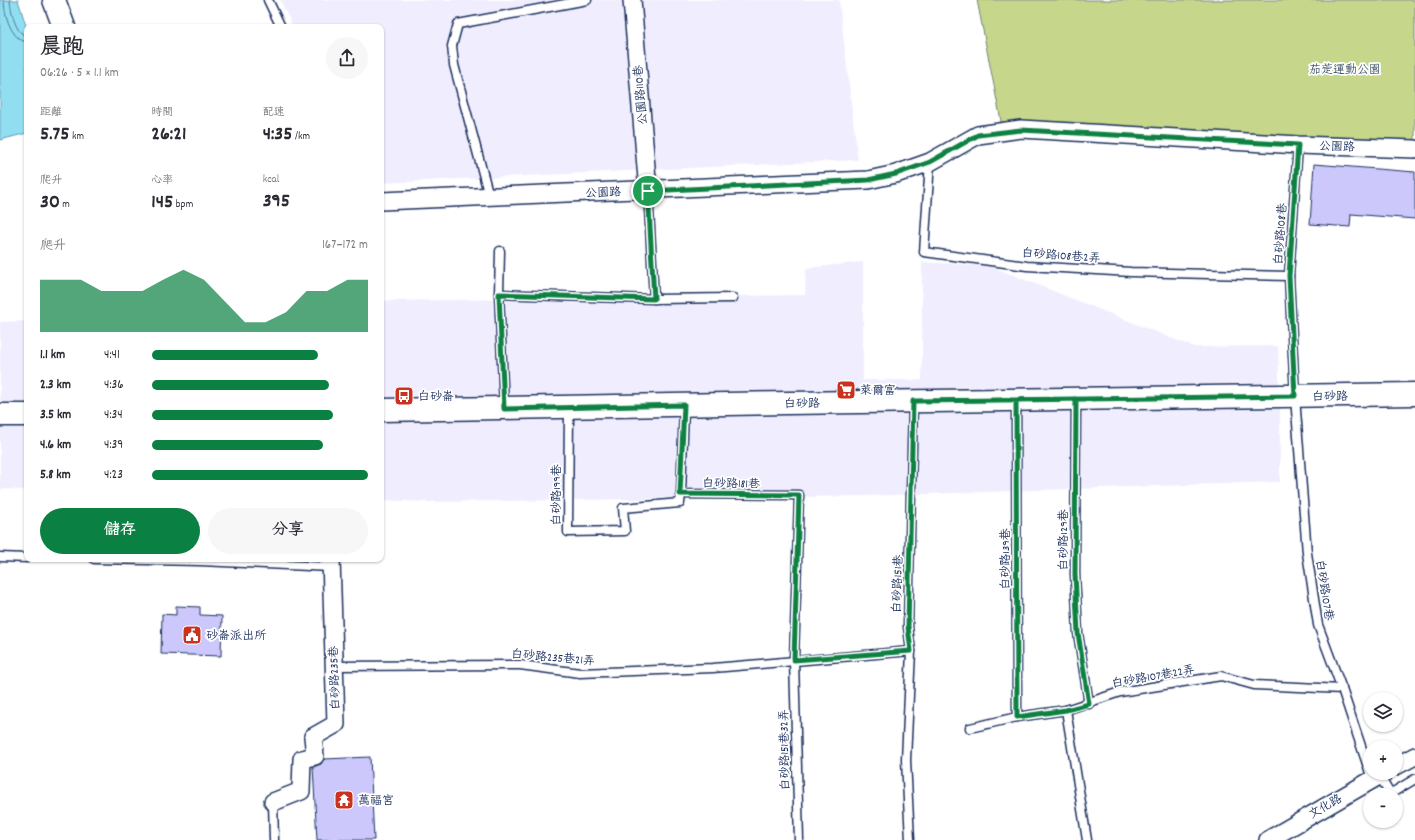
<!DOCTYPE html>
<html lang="zh-TW">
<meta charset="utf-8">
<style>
body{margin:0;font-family:Dekko,"LXGW WenKai TC",sans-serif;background:#f7f7f7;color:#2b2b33;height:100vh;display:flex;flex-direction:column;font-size:15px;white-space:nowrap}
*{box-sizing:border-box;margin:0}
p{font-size:13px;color:#7c7c81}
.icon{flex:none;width:22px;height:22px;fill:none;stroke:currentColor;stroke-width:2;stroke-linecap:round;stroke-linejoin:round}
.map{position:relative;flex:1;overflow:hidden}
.details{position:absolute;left:24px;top:24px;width:360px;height:538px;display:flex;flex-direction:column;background:#fff;border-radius:8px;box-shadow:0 1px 3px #0004}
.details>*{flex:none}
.buttons{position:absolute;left:1363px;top:692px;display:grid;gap:8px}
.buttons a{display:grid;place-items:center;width:40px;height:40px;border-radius:50%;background:#fff;box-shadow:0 1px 3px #0004;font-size:20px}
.pin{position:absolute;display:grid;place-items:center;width:34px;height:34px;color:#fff;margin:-17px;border:2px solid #fff;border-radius:50%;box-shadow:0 1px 4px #0007}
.round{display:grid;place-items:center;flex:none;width:42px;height:42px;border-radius:21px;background:#f7f7f7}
.head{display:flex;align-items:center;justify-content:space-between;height:68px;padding:0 16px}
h1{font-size:22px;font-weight:700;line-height:30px}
.stats{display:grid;grid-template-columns:repeat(3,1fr);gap:6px;height:68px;padding:4px 16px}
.stats div{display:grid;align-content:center}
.stats b{font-size:20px;font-weight:700}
.stats small{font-size:11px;font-weight:400}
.stats p{font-size:11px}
.chart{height:112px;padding:8px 16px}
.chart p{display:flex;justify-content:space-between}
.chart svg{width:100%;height:72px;margin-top:4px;fill:#0b8043;opacity:.7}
.action{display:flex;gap:8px;margin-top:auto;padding:8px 16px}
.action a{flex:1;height:46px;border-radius:24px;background:#0b8043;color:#fff;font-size:16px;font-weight:700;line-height:46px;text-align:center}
.action a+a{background:#f7f7f7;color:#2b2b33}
ul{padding:0 16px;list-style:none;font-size:13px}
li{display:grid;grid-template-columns:64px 48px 1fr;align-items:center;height:30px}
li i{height:10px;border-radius:5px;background:#0b8043}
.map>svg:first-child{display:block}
.built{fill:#f0eefe}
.green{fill:#c6d78b;stroke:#708374}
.water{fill:#91def0;stroke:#6298b6}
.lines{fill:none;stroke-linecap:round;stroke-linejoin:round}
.shore{stroke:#4a7598;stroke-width:1}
.building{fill:#cdc8fb;stroke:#1b2f5e}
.lane-casing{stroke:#1b2f5e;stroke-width:11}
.street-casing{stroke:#1b2f5e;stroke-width:20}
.secondary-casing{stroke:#1b2f5e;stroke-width:25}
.primary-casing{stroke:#1b2f5e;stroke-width:25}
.lane{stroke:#fff;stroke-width:8}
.street{stroke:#fff;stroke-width:17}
.secondary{stroke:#fff;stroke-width:22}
.primary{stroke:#fff;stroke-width:22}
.route-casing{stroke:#fff;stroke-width:8}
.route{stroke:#0b8043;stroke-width:5}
.labels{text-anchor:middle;stroke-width:3.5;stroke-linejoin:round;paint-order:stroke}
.park-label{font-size:12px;fill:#465969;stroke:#fff}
.street-label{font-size:12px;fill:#1b2f5e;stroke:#fff}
.poi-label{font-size:12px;fill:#1b2f5e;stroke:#fff;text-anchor:start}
</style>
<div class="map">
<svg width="1415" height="840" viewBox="0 0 1415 840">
<rect width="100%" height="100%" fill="#fff"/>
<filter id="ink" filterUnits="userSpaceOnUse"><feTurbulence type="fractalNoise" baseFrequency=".025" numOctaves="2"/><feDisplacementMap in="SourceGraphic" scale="8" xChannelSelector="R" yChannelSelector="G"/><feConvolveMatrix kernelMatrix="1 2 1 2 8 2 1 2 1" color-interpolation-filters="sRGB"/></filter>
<g filter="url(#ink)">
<!-- built -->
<g class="built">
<polygon points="280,0 839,0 858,160 381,183 381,27 293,27"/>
<polygon points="863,262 863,380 922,380 922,262 990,266 1194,347 1278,346 1280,408 1280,482 865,496 425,502 381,500 381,301 805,295 806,268"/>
<polygon points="27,321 27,490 0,489 0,322"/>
</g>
<!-- green -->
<polygon class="green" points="977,0 1415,0 1415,141 1002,126"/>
<!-- water -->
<polygon class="water" points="0,0 18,0 27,29 27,133 0,140"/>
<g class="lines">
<!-- shore -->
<g class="shore">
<path d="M 4,0 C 4,14 11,40 27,42"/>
<path d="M 10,0 C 11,11 15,34 27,36"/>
</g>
</g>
<!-- building -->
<g class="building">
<polygon points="1314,164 1415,172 1415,219 1351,214 1350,227 1310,224"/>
<polygon points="176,606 200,607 200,615 222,616 221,656 161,654 162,614 176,615"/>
<polygon points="370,757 374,840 317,840 313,767 321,764 324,759"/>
</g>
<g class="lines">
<defs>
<g id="lane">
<polyline points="268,0 281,27"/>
<polyline points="1298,145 1289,276 1295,397 1307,553 1318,625 1342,689 1372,779"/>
<polyline points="930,162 924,252 1027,266 1131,272 1289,276"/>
<polyline points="648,191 654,299"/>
<polyline points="489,196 454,65 452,46 458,24 587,0"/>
<polyline points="500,251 499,294 504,408"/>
<polyline points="499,294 654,299 733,298"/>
<polyline points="1076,399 1075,574 1078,633 1089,704"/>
<polyline points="1016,400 1017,717"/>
<polyline points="684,406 681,494 799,495 794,660 799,840"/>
<polyline points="569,408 568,532 625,531 623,508 680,503 681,494"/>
<polyline points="0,557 27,558"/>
<polyline points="94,559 200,561 331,567"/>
<polyline points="334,666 520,665 580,673 713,668 911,651"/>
<polyline points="1066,710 1087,840"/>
<polyline points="970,728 1017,717 1066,710 1120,692 1221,676 1254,685 1342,689"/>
<polyline points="1379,775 1390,794 1415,779"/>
<polyline points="273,802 274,840"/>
<polyline points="910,840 906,760 911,651 908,627 913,402"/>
</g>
<g id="street">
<polyline points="632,0 648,191"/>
<polyline points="381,201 868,180 896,174 930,162 978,135 1021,129 1298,145 1415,149"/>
<polyline points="1396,766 1415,756"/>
<polyline points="273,802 301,791 302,759 315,756 313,737 336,724 331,559"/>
<polyline points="1268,840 1384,773"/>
</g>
<polyline id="secondary" points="381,410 788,403 1415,394"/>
<g id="primary">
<polyline points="54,0 64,27"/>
<polyline points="0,415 27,415"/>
</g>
</defs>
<!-- lane casing -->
<use href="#lane" class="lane-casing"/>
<!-- street casing -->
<use href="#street" class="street-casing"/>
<!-- secondary casing -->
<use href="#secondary" class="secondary-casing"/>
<!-- primary casing -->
<use href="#primary" class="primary-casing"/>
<!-- lane -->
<use href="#lane" class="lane"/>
<!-- street -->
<use href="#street" class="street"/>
<!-- secondary -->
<use href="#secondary" class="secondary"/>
<!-- primary -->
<use href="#primary" class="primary"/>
</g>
</g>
<g class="lines" filter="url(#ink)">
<defs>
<polyline id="route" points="648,191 654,299 499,294 504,409 684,405 680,494 799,495 794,660 911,651 908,627 913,401 1076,399 1075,574 1078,633 1089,704 1066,710 1017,717 1016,400 1295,396 1289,276 1298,145 1021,130 978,135 930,162 896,174 868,180 648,191"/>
</defs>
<!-- route casing -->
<use href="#route" class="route-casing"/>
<!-- route -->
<use href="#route" class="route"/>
</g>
<!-- icons -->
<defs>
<symbol id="supermarket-square" viewBox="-11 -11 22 22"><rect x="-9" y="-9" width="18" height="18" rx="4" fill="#c8321e" stroke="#fff"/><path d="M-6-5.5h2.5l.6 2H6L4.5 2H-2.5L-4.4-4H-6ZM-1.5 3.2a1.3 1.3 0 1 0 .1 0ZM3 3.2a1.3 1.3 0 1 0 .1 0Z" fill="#fff"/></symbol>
<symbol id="bus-square" viewBox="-11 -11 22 22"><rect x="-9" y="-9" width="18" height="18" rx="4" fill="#c8321e" stroke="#fff"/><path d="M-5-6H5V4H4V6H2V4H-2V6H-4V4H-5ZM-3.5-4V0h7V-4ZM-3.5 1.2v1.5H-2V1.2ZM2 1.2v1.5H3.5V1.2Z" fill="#fff"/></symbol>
<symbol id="civic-square" viewBox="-11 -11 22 22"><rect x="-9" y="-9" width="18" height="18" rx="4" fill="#c8321e" stroke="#fff"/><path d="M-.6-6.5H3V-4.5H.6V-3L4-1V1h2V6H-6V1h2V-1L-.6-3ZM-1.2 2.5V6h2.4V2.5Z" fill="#fff"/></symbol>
<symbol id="temple-square" viewBox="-11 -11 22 22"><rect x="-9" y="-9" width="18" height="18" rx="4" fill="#c8321e" stroke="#fff"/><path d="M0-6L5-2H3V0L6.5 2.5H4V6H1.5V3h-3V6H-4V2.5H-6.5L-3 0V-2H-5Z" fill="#fff"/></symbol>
</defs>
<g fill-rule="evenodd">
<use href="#supermarket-square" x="835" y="379" width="22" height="22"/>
<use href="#bus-square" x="393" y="385" width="22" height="22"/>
<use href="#civic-square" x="181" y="624" width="22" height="22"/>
<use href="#temple-square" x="333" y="789" width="22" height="22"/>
</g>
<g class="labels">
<!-- park labels -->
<g class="park-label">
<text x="1345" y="73">茄萣運動公園</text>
</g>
<!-- street labels -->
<g class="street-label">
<text transform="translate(640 95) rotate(-95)" y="4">公園路110巷</text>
<text transform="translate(1337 146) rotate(2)" y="4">公園路</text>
<text transform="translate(603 192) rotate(-2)" y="4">公園路</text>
<text transform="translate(1280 234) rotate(-86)" y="4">白砂路108巷</text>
<text transform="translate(1061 255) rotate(4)" y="4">白砂路108巷2弄</text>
<text transform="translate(1330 396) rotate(-1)" y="4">白砂路</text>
<text transform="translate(802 403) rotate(-1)" y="4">白砂路</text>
<text transform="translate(731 483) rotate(1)" y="4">白砂路181巷</text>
<text transform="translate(556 495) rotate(-90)" y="4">白砂路199巷</text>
<text transform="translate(1063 540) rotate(-90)" y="4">白砂路129巷</text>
<text transform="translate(1005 559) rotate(-90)" y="4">白砂路139巷</text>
<text transform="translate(897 584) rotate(-88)" y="4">白砂路151巷</text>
<text transform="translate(1325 590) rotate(81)" y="4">白砂路107巷</text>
<text transform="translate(553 657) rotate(5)" y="4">白砂路235巷21弄</text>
<text transform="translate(1153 676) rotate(-10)" y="4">白砂路107巷22弄</text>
<text transform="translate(334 678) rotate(-92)" y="4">白砂路235巷</text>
<text transform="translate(784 750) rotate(-91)" y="4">白砂路151巷32弄</text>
<text transform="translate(1325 806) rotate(-30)" y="4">文化路</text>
</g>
<!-- poi labels -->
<g class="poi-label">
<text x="860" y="394">萊爾富</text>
<text x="418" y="400">白砂崙</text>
<text x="206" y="639">砂崙派出所</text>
<text x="358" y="804">萬福宮</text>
</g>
</g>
</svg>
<div class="buttons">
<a><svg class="icon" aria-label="layers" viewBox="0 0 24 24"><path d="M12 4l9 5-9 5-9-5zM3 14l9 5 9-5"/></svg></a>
<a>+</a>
<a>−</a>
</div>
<div class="pin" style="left:648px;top:191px;background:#1e9e55"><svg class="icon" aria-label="arrive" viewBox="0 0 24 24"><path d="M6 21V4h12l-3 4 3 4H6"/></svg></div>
<section class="details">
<div class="head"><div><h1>晨跑</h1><p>06:26 · 5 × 1.1 km</p></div><a class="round"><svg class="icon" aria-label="share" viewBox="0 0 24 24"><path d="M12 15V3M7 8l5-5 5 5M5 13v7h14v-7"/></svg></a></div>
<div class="stats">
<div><p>距離</p><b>5.75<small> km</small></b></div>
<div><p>時間</p><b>26:21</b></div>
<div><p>配速</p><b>4:35<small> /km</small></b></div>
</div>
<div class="stats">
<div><p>爬升</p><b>30<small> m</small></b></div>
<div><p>心率</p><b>145<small> bpm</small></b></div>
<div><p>kcal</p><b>395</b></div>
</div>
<div class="chart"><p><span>爬升</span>167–172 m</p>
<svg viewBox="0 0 160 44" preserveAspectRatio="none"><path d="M0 44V12L10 12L20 12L30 19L40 19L50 19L60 12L70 6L80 12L90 25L100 38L110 38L120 32L130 19L140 19L150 12L160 12V44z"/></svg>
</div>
<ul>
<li><b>1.1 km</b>4:41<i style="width:77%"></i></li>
<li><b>2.3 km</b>4:36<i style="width:82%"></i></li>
<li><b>3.5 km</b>4:34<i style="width:84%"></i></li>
<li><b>4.6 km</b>4:39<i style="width:79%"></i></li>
<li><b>5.8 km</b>4:23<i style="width:100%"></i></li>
</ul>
<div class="action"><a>儲存</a><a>分享</a></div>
</section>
</div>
